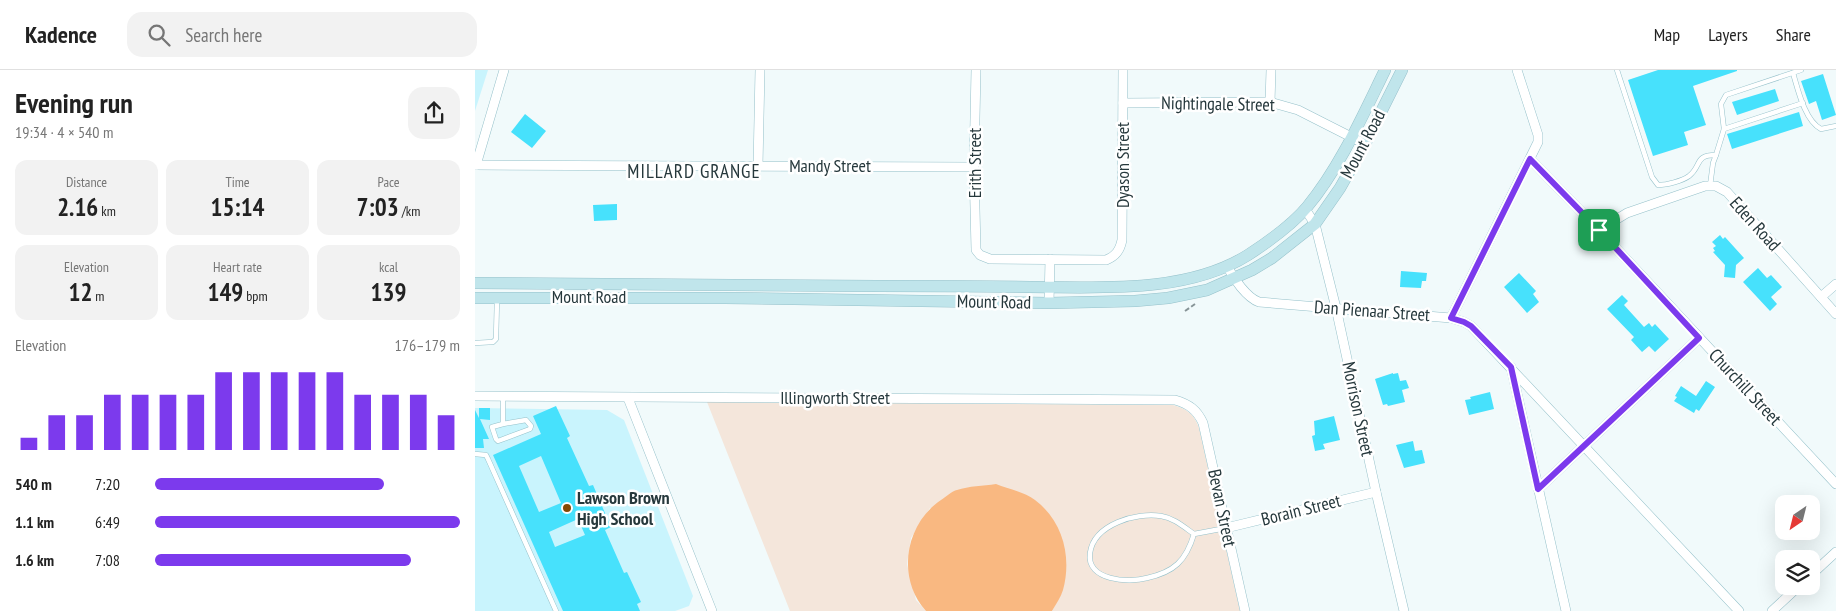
<!DOCTYPE html>
<meta charset="utf-8">
<style>
body{margin:0;font-family:"PT Sans Narrow",sans-serif;background:#f2f2f2;color:#222;height:100vh;display:flex;flex-direction:column;font-size:19px;white-space:nowrap}
*{box-sizing:border-box;margin:0}
p{font-size:16px;color:#767676}
.icon{flex:none;width:28px;height:28px;fill:none;stroke:currentColor;stroke-width:2;stroke-linecap:round;stroke-linejoin:round}
.map{position:relative;flex:1;overflow:hidden}
.drawer{display:flex;flex-direction:column;background:#fff;width:475px}
.drawer>*{flex:none}
.needle{width:32px;rotate:215deg}
.buttons{position:absolute;left:1300px;top:425px;display:grid;gap:10px}
.buttons a{display:grid;place-items:center;width:45px;height:45px;border-radius:10px;background:#fff;box-shadow:0 5px 20px #0002;font-size:25px}
.pin{position:absolute;display:grid;place-items:center;width:42px;height:42px;color:#fff;margin:-21px;border-radius:10px;box-shadow:0 2px 8px #0006}
.round{display:grid;place-items:center;flex:none;width:52px;height:52px;border-radius:15px;background:#f2f2f2}
.summary{display:flex;align-items:center;justify-content:space-between;height:85px;padding:0 15px}
h1{font-size:28px;font-weight:800;line-height:38px}
.stats{display:grid;grid-template-columns:repeat(3,1fr);gap:8px;height:85px;padding:5px 15px}
.stats div{display:grid;align-content:center;border-radius:12px;background:#f2f2f2;text-align:center}
.stats b{font-size:25px;font-weight:800}
.stats small{font-size:14px;font-weight:400}
.stats p{font-size:14px}
.chart{height:140px;padding:10px 15px}
.chart p{display:flex;justify-content:space-between}
.chart svg{width:100%;height:90px;margin-top:5px;stroke:#7c3aed;stroke-width:6}
ul{padding:0 15px;list-style:none;font-size:16px}
li{display:grid;grid-template-columns:80px 60px 1fr;align-items:center;height:38px}
li i{height:12px;border-radius:6px;background:#7c3aed}
header{display:flex;align-items:center;gap:30px;box-sizing:border-box;height:70px;padding:0 25px;background:#fff;border-bottom:1px solid #e0e0e0}
header strong{font-size:24px}
nav{display:flex;gap:28px;margin-inline-start:auto;font-size:18px}
.search{width:350px;height:45px;background:#f2f2f2;display:flex;align-items:center;gap:12px;box-sizing:border-box;padding:0 18px;border-radius:15px;color:#767676;font-size:19px}
main{display:flex;flex:1;min-height:0}
.map>svg:first-child{display:block}
.built{fill:#c9f4fd}
.green{fill:#f4e6db}
.water{fill:#f9b881}
.building{fill:#47e1fc;fill-rule:evenodd}
.lines{fill:none;stroke-linecap:round;stroke-linejoin:round}
.service-casing{stroke:#95c1ca;stroke-width:5.5}
.minor-casing{stroke:#95c1ca;stroke-width:10}
.secondary-casing{stroke:#95c1ca;stroke-width:12}
.path{stroke:#879497;stroke-width:2;stroke-dasharray:5 2.5;stroke-linecap:butt}
.service{stroke:#fff;stroke-width:4.5}
.minor{stroke:#fff;stroke-width:9}
.secondary{stroke:#c0e5eb;stroke-width:11}
.route-casing{stroke:#fff;stroke-width:10}
.route{stroke:#7c3aed;stroke-width:6}
.poi-dot{fill:#854903;stroke:#fff;stroke-width:2}
.labels{text-anchor:middle;stroke-width:5;stroke-linejoin:round;paint-order:stroke}
.street-label{font-size:18px;fill:#26383c;stroke:#fff}
.poi-label{font-size:18px;font-weight:bold;fill:#26383c;stroke:#fff;text-anchor:start}
.neighbourhood-label{font-size:19px;letter-spacing:1px;fill:#26383c;stroke:#fff}
</style>
<header>
<strong>Kadence</strong>
<div class="search"><svg class="icon" aria-label="search" viewBox="0 0 24 24"><circle cx="10" cy="10" r="6"/><path d="M15 15l6 6"/></svg>Search here</div>
<nav><a>Map</a><a>Layers</a><a>Share</a></nav>
</header>
<main>
<section class="drawer">
<div class="summary"><div><h1>Evening run</h1><p>19:34 · 4 × 540 m</p></div><a class="round"><svg class="icon" aria-label="share" viewBox="0 0 24 24"><path d="M12 15V3M7 8l5-5 5 5M5 13v7h14v-7"/></svg></a></div>
<div class="stats">
<div><p>Distance</p><b>2.16<small> km</small></b></div>
<div><p>Time</p><b>15:14</b></div>
<div><p>Pace</p><b>7:03<small> /km</small></b></div>
</div>
<div class="stats">
<div><p>Elevation</p><b>12<small> m</small></b></div>
<div><p>Heart rate</p><b>149<small> bpm</small></b></div>
<div><p>kcal</p><b>139</b></div>
</div>
<div class="chart"><p><span>Elevation</span>176–179 m</p>
<svg viewBox="0 0 160 44" preserveAspectRatio="none"><path d="M5 44V38M15 44V27M25 44V27M35 44V17M45 44V17M55 44V17M65 44V17M75 44V6M85 44V6M95 44V6M105 44V6M115 44V6M125 44V17M135 44V17M145 44V17M155 44V27"/></svg>
</div>
<ul>
<li><b>540 m</b>7:20<i style="width:75%"></i></li>
<li><b>1.1 km</b>6:49<i style="width:100%"></i></li>
<li><b>1.6 km</b>7:08<i style="width:84%"></i></li>
</ul>
</section>
<div class="map">
<svg width="1361" height="541" viewBox="0 0 1361 541">
<rect width="100%" height="100%" fill="#f1fafb"/>
<!-- built -->
<g class="built">
<polygon points="0,0 13,0 0,41"/>
<polygon points="0,338 132,340 149,350 218,526 214,536 200,541 0,541"/>
</g>
<!-- green -->
<path class="green" d="M 232,332 L 698,335 C 711,339 719,343 724,358 L 765,541 L 577,541 L 587,522 L 455,438 L 436,468 L 432,494 L 441,530 L 451,541 L 315,541 Z"/>
<!-- water -->
<path class="water" d="M 521,414 C 533,419 550,422 560,430 C 588,451 597,487 588,520 C 586,527 581,534 577,541 L 451,541 C 421,508 430,454 466,430 C 471,427 477,421 482,420 C 494,416 508,416 521,414 Z"/>
<!-- building -->
<g class="building">
<polygon points="1183,0 1262,0 1262,1 1218,16 1231,55 1209,62 1213,75 1178,86 1153,10"/>
<polygon points="1348,4 1361,45 1347,50 1341,31 1334,34 1326,11"/>
<polygon points="1300,19 1304,31 1262,45 1257,32"/>
<polygon points="1324,42 1328,56 1257,79 1252,64"/>
<polygon points="50,44 71,61 57,78 36,62"/>
<polygon points="142,134 142,150 119,151 118,135"/>
<polygon points="1245,165 1248,169 1250,167 1269,188 1261,195 1260,208 1249,207 1250,195 1238,182 1240,181 1238,178 1241,176 1237,172"/>
<polygon points="1283,198 1292,208 1296,205 1307,217 1296,227 1302,234 1295,241 1268,212"/>
<polygon points="926,201 952,203 951,211 947,211 946,218 925,217"/>
<polygon points="1044,203 1061,221 1058,224 1064,232 1052,243 1029,217"/>
<polygon points="1147,225 1153,231 1149,235 1169,257 1174,253 1177,257 1180,254 1194,269 1180,282 1174,276 1167,282 1156,270 1159,267 1132,239"/>
<polygon points="918,303 918,304 923,303 925,311 931,310 934,318 927,320 930,332 913,336 912,334 908,335 900,309"/>
<polygon points="1231,311 1240,317 1224,341 1221,339 1219,343 1199,331 1202,327 1200,326 1206,316 1221,326"/>
<polygon points="1015,322 1019,339 994,345 990,330 996,329 995,327"/>
<path d="M 81,336 L 95,366 L 92,368 L 114,416 L 118,415 L 136,457 L 130,460 L 149,503 L 152,502 L 166,532 L 162,534 L 165,541 L 88,541 L 18,385 L 66,364 L 58,346 ZM 66,386 L 86,433 L 64,442 L 44,396 ZM 103,449 L 110,465 L 80,477 L 74,462 Z"/>
<polygon points="4,338 15,338 15,350 5,349 14,369 8,369 9,378 0,378 0,340 4,348"/>
<polygon points="859,346 865,370 848,374 850,379 840,381 837,366 840,365 839,351"/>
<polygon points="938,371 940,381 947,380 950,393 929,398 921,375"/>
</g>
<g class="lines">
<defs>
<g id="service">
<path d="M 1142,0 L 1177,107 L 1183,115 C 1192,115 1207,111 1214,106 C 1227,96 1219,85 1241,85 L 1249,59 L 1246,34 L 1251,25 L 1326,0"/>
<path d="M 1318,3 C 1323,20 1330,51 1346,59 L 1361,56"/>
<polyline points="1249,59 1328,33"/>
<polyline points="1235,116 1238,93 1241,85"/>
<polyline points="0,273 18,272 21,269 22,229"/>
<polyline points="28,354 17,357 21,369 23,371 55,359 56,356 51,350 28,354 28,326"/>
<polyline points="0,384 11,385 13,389 81,541"/>
<path d="M 719,464 C 711,491 699,502 672,508 C 654,513 611,511 615,483 C 619,454 662,442 686,446 C 699,448 709,457 719,464 L 751,458"/>
</g>
<g id="minor">
<path d="M 501,0 L 499,97 L 501,180 L 505,185 L 515,189 L 631,190 C 641,186 645,180 647,170 L 648,0"/>
<polyline points="795,32 796,0"/>
<polyline points="648,33 795,32 823,40 890,74"/>
<polyline points="1055,89 1124,160 1361,414"/>
<polyline points="0,95 499,97"/>
<polyline points="1,95 29,0"/>
<polyline points="283,96 285,0"/>
<polyline points="830,139 840,154 861,238 901,422 929,541"/>
<polyline points="1124,160 1152,143 1230,116 1241,116 1252,122 1361,244"/>
<path d="M 752,196 C 758,208 772,228 784,232 L 976,248 L 989,252 L 996,256 L 1264,541"/>
<polyline points="1346,227 1361,214"/>
<polyline points="574,233 575,189"/>
<polyline points="976,248 1063,72 1063,65 1042,0"/>
<polyline points="1036,297 1091,541"/>
<path d="M 0,326 L 700,330 C 714,334 722,340 728,353 L 770,541"/>
<polyline points="153,328 237,541"/>
<polyline points="1063,419 1224,268"/>
<polyline points="751,458 901,422"/>
<polyline points="1336,505 1361,482"/>
<polyline points="1297,541 1324,516"/>
</g>
<g id="secondary">
<path d="M 0,213 C 134,214 268,215 402,216 C 453,216 504,216 555,217 C 625,217 711,224 773,185 C 793,172 816,156 832,137 C 865,97 887,47 910,0"/>
<polyline points="0,228 250,228 574,233 660,231 693,228 732,220 777,200 797,188 840,154 865,118 890,74 927,0"/>
</g>
</defs>
<!-- service casing -->
<use href="#service" class="service-casing"/>
<!-- minor casing -->
<use href="#minor" class="minor-casing"/>
<!-- secondary casing -->
<use href="#secondary" class="secondary-casing"/>
<!-- path -->
<polyline class="path" points="710,241 720,234"/>
<!-- service -->
<use href="#service" class="service"/>
<!-- minor -->
<use href="#minor" class="minor"/>
<!-- secondary -->
<use href="#secondary" class="secondary"/>
</g>
<g class="lines">
<defs>
<polygon id="route" points="1055,89 1124,160 1224,268 1063,419 1036,297 996,256 989,252 976,248"/>
</defs>
<!-- route casing -->
<use href="#route" class="route-casing"/>
<!-- route -->
<use href="#route" class="route"/>
</g>
<!-- markers -->
<circle class="poi-dot" cx="92" cy="438" r="5"/>
<g class="labels">
<!-- street labels -->
<g class="street-label">
<text transform="translate(743 34) rotate(1)" y="6">Nightingale Street</text>
<text transform="translate(888 74) rotate(-62)" y="6">Mount Road</text>
<text transform="translate(500 93) rotate(-90)" y="6">Erith Street</text>
<text transform="translate(648 95) rotate(-90)" y="6">Dyason Street</text>
<text x="355" y="102">Mandy Street</text>
<text transform="translate(1280 154) rotate(48)" y="6">Eden Road</text>
<text x="114" y="233">Mount Road</text>
<text transform="translate(519 232) rotate(1)" y="6">Mount Road</text>
<text transform="translate(897 241) rotate(4)" y="6">Dan Pienaar Street</text>
<text transform="translate(1270 317) rotate(47)" y="6">Churchill Street</text>
<text x="360" y="334">Illingworth Street</text>
<text transform="translate(883 339) rotate(78)" y="6">Morrison Street</text>
<text transform="translate(747 438) rotate(78)" y="6">Bevan Street</text>
<text transform="translate(826 440) rotate(-14)" y="6">Borain Street</text>
</g>
<!-- poi labels -->
<g class="poi-label">
<text x="102" y="434">Lawson Brown<tspan x="102" dy="21">High School</tspan></text>
</g>
<!-- neighbourhood labels -->
<g class="neighbourhood-label">
<text x="219" y="108">MILLARD GRANGE</text>
</g>
</g>
</svg>
<div class="buttons">
<a><svg class="needle" viewBox="-14 -14 28 28"><path d="M0-13l5 13h-10z" fill="#e53935"/><path d="M0 13l5-13h-10z" fill="#767676"/></svg></a>
<a><svg class="icon" aria-label="layers" viewBox="0 0 24 24"><path d="M12 4l9 5-9 5-9-5zM3 14l9 5 9-5"/></svg></a>
</div>
<div class="pin" style="left:1124px;top:160px;background:#1e9e55"><svg class="icon" aria-label="arrive" viewBox="0 0 24 24"><path d="M6 21V4h12l-3 4 3 4H6"/></svg></div>
</div>
</main>
